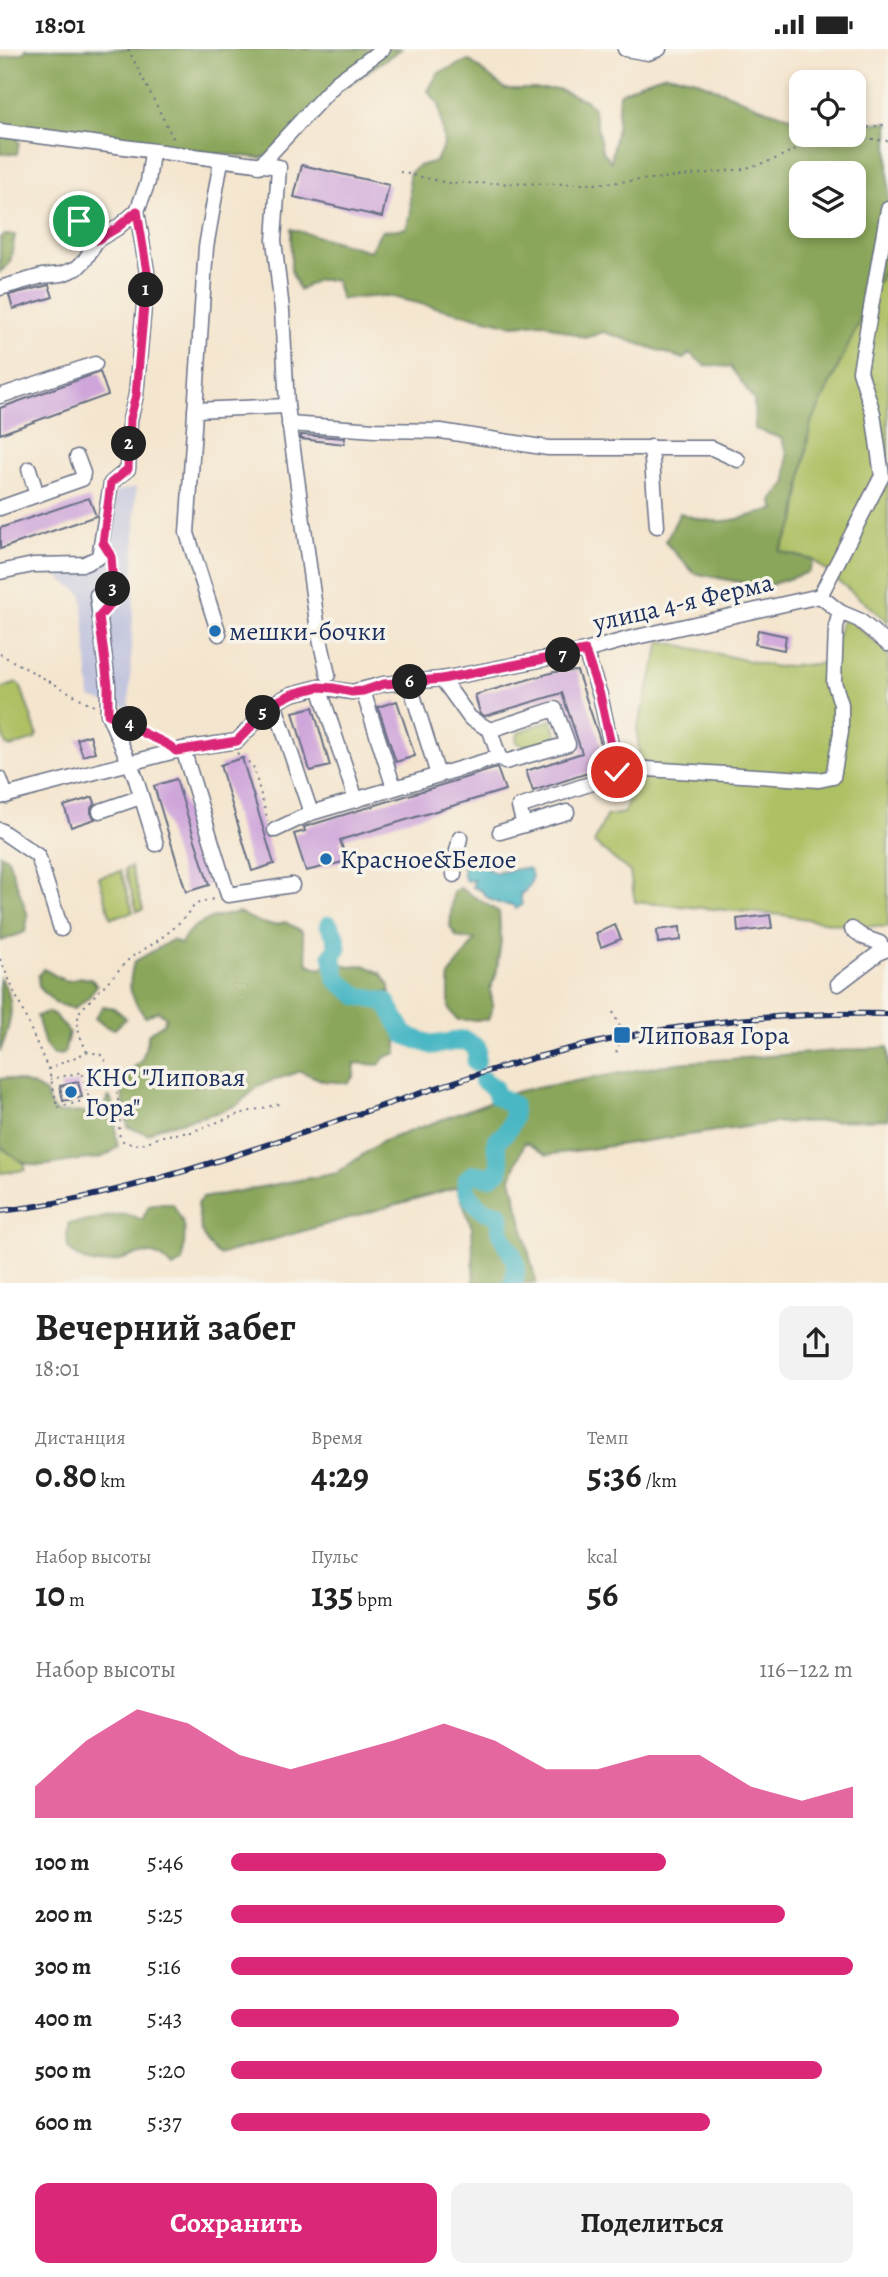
<!DOCTYPE html>
<html lang="ru">
<meta charset="utf-8">
<style>
body{margin:0;font-family:Alegreya,serif;background:#f2f2f2;color:#222;height:100vh;display:flex;flex-direction:column;font-size:26px;white-space:nowrap}
*{box-sizing:border-box;margin:0}
p{font-size:23px;color:#767676}
.icon{flex:none;width:38px;height:38px;fill:none;stroke:currentColor;stroke-width:2;stroke-linecap:round;stroke-linejoin:round}
.map{position:relative;height:1234px;overflow:hidden}
.drawer{display:flex;flex-direction:column;background:#fff;flex:1}
.drawer>*{flex:none}
.controls{position:absolute;left:789px;top:21px;display:grid;gap:14px}
.controls a{display:grid;place-items:center;width:77px;height:77px;border-radius:14px;background:#fff;box-shadow:0 4px 10px #0003;font-size:35px}
.pin{position:absolute;display:grid;place-items:center;width:60px;height:60px;color:#fff;margin:-30px;border:4px solid #fff;border-radius:50%;box-shadow:0 2px 7px #0007}
.km{position:absolute;width:35px;height:35px;margin:-18px;border-radius:50%;background:#222;color:#fff;font-size:19px;line-height:35px;text-align:center}
.round{display:grid;place-items:center;flex:none;width:74px;height:74px;border-radius:14px;background:#f2f2f2}
.head{display:flex;align-items:center;justify-content:space-between;height:119px;padding:0 35px}
h1{font-size:38px;font-weight:600;line-height:52px}
.figures{display:grid;grid-template-columns:repeat(3,1fr);gap:10px;height:119px;padding:7px 35px}
.figures div{display:grid;align-content:center}
.figures b{font-size:35px;font-weight:600}
.figures small{font-size:19px;font-weight:400}
.figures p{font-size:19px}
.chart{height:196px;padding:14px 35px}
.chart p{display:flex;justify-content:space-between}
.chart svg{width:100%;height:126px;margin-top:7px;fill:#db2777;opacity:.7}
.cta{display:flex;gap:14px;margin-top:auto;padding:14px 35px}
.cta a{flex:1;height:80px;border-radius:14px;background:#db2777;color:#fff;font-size:28px;font-weight:600;line-height:80px;text-align:center}
.cta a+a{background:#f2f2f2;color:#222}
ul{padding:0 35px;list-style:none;font-size:23px}
li{display:grid;grid-template-columns:112px 84px 1fr;align-items:center;height:52px}
li i{height:18px;border-radius:9px;background:#db2777}
.status{display:flex;justify-content:space-between;align-items:center;height:49px;padding:0 35px;background:#fff;direction:ltr}
.status svg{height:19px;fill:currentColor}
.map>svg:first-child{display:block}
.industrial{fill:#c0c2dd}
.green{fill:#adc064;stroke:#647861;stroke-width:2}
.forest{fill:#8aa65a;stroke:#526a5c;stroke-width:2;fill-rule:evenodd}
.water{fill:#49b7c4;stroke:#327391;stroke-width:2}
.lines{fill:none;stroke-linecap:round;stroke-linejoin:round}
.river{stroke:#49b7c4;stroke-width:19}
.building{fill:#cfa6da}
.minor-casing{stroke:#676f85;stroke-width:17}
.path{stroke:#676f85;stroke-width:2;stroke-dasharray:2 5;stroke-linecap:butt}
.minor{stroke:#fff;stroke-width:14}
.rail-casing{stroke:#1b2f5e;stroke-width:6}
.rail{stroke:#f7f3e8;stroke-width:3.5;stroke-dasharray:10;stroke-linecap:butt}
.route-casing{stroke:#fff;stroke-width:14}
.route{stroke:#db2777;stroke-width:9}
.poi-dot{fill:#1f6fb2;stroke:#f7f3e8;stroke-width:2.5}
.labels{text-anchor:middle;stroke-width:7;stroke-linejoin:round;paint-order:stroke}
.street-label{font-size:26px;fill:#1b2f5e;stroke:#f7f3e8}
.poi-label{font-size:26px;fill:#1b2f5e;stroke:#f7f3e8;text-anchor:start}
</style>
<div class="status"><b>18:01</b><svg viewBox="0 0 49 12"><path d="M0 12V9h3v3zM5 12V6h3v6zM10 12V3h3v9zM15 12V0h3v12zM26 1h20v11H26zM47 4h2v5h-2z"/></svg></div>
<div class="map">
<svg width="888" height="1234" viewBox="0 0 888 1234">
<rect width="100%" height="100%" fill="#f7f3e8"/>
<filter id="ink" filterUnits="userSpaceOnUse"><feTurbulence type="fractalNoise" baseFrequency=".0143" numOctaves="2"/><feDisplacementMap in="SourceGraphic" scale="14" xChannelSelector="R" yChannelSelector="G"/><feConvolveMatrix kernelMatrix="1 2 1 2 8 2 1 2 1" color-interpolation-filters="sRGB"/></filter>
<filter id="wash" filterUnits="userSpaceOnUse"><feTurbulence type="fractalNoise" baseFrequency=".00686" numOctaves="4" result="noise"/><feDisplacementMap in="SourceGraphic" scale="28" xChannelSelector="R" yChannelSelector="G"/><feGaussianBlur stdDeviation="1.57" result="paint"/><feColorMatrix in="noise" values="0 0 0 0 0 0 0 0 0 0 0 0 0 0 0 0 0 1.4 0 .05"/><feComposite in="paint" operator="in"/></filter>
<g filter="url(#wash)">
<rect width="100%" height="100%" fill="#f4e5ce"/>
<!-- industrial -->
<polygon class="industrial" points="136,438 133,566 129,659 90,649 82,545 58,528 106,509 115,443"/>
<!-- green -->
<g class="green">
<polygon points="888,213 888,573 813,511 779,503 795,473 810,377"/>
<polygon points="847,569 888,604 888,878 842,876 782,866 635,853 630,823 594,794 606,767 624,764 640,716 637,681 661,592 776,618 829,614 842,571"/>
<polygon points="17,634 21,638 37,685 35,690 11,698 6,696 0,677 0,640"/>
<polygon points="551,671 558,688 528,698 517,694 516,690 519,683"/>
<polygon points="131,818 143,860 137,862 125,820"/>
<polygon points="121,822 133,863 111,869 99,828"/>
<polygon points="3,1099 25,1115 25,1121 0,1124 0,1102"/>
</g>
<!-- forest -->
<g class="forest">
<polygon points="26,0 401,0 336,44 298,88 261,109 163,99 0,74 0,9 25,3"/>
<path d="M 469,11 L 505,40 L 558,40 L 585,51 L 593,57 L 602,101 L 611,113 L 617,77 L 619,45 L 642,33 L 666,25 L 693,30 L 767,61 L 801,71 L 802,86 L 854,86 L 854,75 L 888,73 L 888,213 L 810,377 L 795,473 L 779,502 L 813,511 L 809,523 L 764,538 L 694,524 L 665,493 L 680,464 C 719,479 736,471 775,460 L 772,452 L 787,433 L 787,403 L 781,389 L 755,380 L 754,351 L 731,318 L 705,316 L 689,304 L 684,310 L 604,283 L 585,289 L 543,274 L 511,276 L 387,247 L 341,250 L 335,231 L 317,231 L 299,241 L 291,221 L 291,180 L 370,202 L 381,182 L 406,179 L 411,163 L 409,125 L 418,117 L 436,112 L 444,95 L 439,55 L 428,42 L 438,24 ZM 802,124 L 854,124 L 854,177 L 802,177 Z"/>
<polygon points="0,86 16,88 19,94 17,105 0,105"/>
<polygon points="3,186 15,186 10,214 0,223 0,189"/>
<polygon points="0,805 8,810 28,867 25,883 1,892"/>
<polygon points="460,839 499,863 501,892 496,926 490,940 493,957 488,971 458,971 449,961 449,927 475,891 457,888 450,878 453,843"/>
<path d="M 239,863 C 253,871 269,880 285,873 L 302,882 L 308,915 L 320,920 L 334,912 L 351,918 L 364,916 L 381,924 L 390,937 L 390,943 L 365,945 C 370,952 375,951 381,956 C 390,963 390,975 397,983 L 397,1004 L 385,1008 L 379,1016 L 355,1014 L 354,1027 L 348,1034 L 324,1032 L 300,1022 L 260,1036 L 237,1056 L 216,1064 L 160,1078 L 148,1085 L 128,1078 L 122,1045 L 122,1028 L 142,1012 L 149,984 L 163,975 L 166,968 L 158,962 L 145,968 C 129,945 127,940 134,913 L 172,891 L 181,895 C 190,871 218,868 239,863 Z"/>
<path d="M 43,920 C 58,926 64,937 79,928 L 91,930 L 97,936 L 89,948 L 74,960 L 55,954 L 39,938 L 38,928 Z"/>
<path d="M 0,929 C 18,953 10,977 0,1003 Z"/>
<polygon points="103,957 114,959 126,969 115,980 106,978 95,969"/>
<polygon points="49,963 55,966 69,983 64,1005 53,1006 45,996 37,967"/>
<path d="M 888,998 L 888,1070 L 773,1074 L 547,1106 L 525,1093 L 511,1129 L 536,1234 L 474,1234 L 472,1179 L 457,1138 L 219,1206 C 199,1190 201,1179 197,1155 L 202,1149 L 337,1124 L 381,1093 L 519,1042 L 677,1014 Z"/>
<path d="M 7,1029 L 32,1036 L 46,1044 L 49,1054 L 56,1064 L 92,1063 L 102,1059 L 109,1048 C 119,1059 113,1082 118,1097 C 101,1114 93,1108 72,1112 C 39,1118 26,1122 0,1096 L 0,1030 Z"/>
<path d="M 158,1155 L 173,1155 C 176,1163 182,1170 184,1177 C 186,1180 183,1207 183,1213 L 173,1219 C 147,1187 124,1219 92,1214 C 83,1213 75,1205 68,1200 L 67,1183 L 69,1174 C 96,1175 118,1157 142,1171 L 149,1157 Z"/>
</g>
<!-- water -->
<path class="water" d="M 461,812 L 474,813 L 495,824 L 524,819 L 530,820 C 534,831 530,840 520,845 L 522,856 L 516,860 L 513,856 C 501,856 488,852 481,841 L 473,838 L 474,831 L 466,832 L 463,825 L 464,816 L 456,815 Z"/>
<g class="lines">
<!-- river -->
<g class="river">
<polyline points="329,876 336,888 337,900 332,906 337,931 358,947 386,953 405,986 432,996 465,991 477,999 476,1014"/>
<path d="M 483,1031 L 494,1039 L 497,1047 L 513,1056 C 515,1072 509,1083 496,1092 C 494,1103 503,1108 499,1121 L 489,1128 C 484,1128 477,1123 472,1126 C 457,1134 474,1155 482,1160 C 487,1164 493,1164 499,1165 C 501,1173 499,1180 502,1187 C 511,1206 521,1211 513,1234"/>
</g>
</g>
<g id="blocks">
<!-- building -->
<g class="building">
<polygon points="302,116 389,136 382,168 294,148"/>
<polygon points="49,236 53,248 13,260 9,246"/>
<polygon points="100,323 108,346 0,385 0,359"/>
<polygon points="301,386 345,389 344,395 301,390"/>
<polygon points="89,449 96,467 0,500 0,479"/>
<polygon points="758,581 786,587 784,601 755,595"/>
<polygon points="577,622 599,688 604,709 603,719 533,742 526,722 582,704 562,644 485,667 480,664 475,646 554,623"/>
<polygon points="397,652 415,707 396,713 378,658"/>
<polygon points="313,658 330,717 310,722 293,663"/>
<polygon points="90,686 95,703 83,707 77,690"/>
<polygon points="242,709 274,815 252,822 220,716"/>
<polygon points="497,719 505,741 340,791 347,812 306,822 294,785 305,782 304,778"/>
<polygon points="176,730 209,836 186,843 154,737"/>
<polygon points="93,748 95,754 91,759 91,764 95,770 71,778 64,757"/>
<polygon points="770,866 772,879 738,883 737,870"/>
<polygon points="615,876 621,890 601,898 596,884"/>
<polygon points="680,878 681,891 658,894 657,881"/>
<polygon points="78,1033 82,1048 63,1052 60,1037"/>
</g>
</g>
</g>
<g filter="url(#ink)">
<use href="#blocks" fill-opacity="0" stroke="#676f85" stroke-width="2"/>
<g class="lines">
<defs>
<g id="minor">
<polyline points="625,0 648,4 659,0"/>
<polyline points="0,82 279,118 274,191 282,261 287,357 318,581 328,626"/>
<polyline points="259,117 336,34 383,0"/>
<polyline points="79,172 97,191"/>
<polyline points="0,239 42,227 62,225 77,219 85,211 97,191 117,179 137,162"/>
<polyline points="0,347 95,315"/>
<polyline points="195,361 287,357"/>
<polyline points="289,375 375,381 441,382 548,399 712,399 738,411"/>
<polyline points="651,398 657,477"/>
<polyline points="29,420 37,446"/>
<polyline points="0,459 82,430 83,424 77,408"/>
<polyline points="0,523 33,516 84,515 99,508 111,434 128,420 130,371 136,346 147,223 137,162 148,133 152,103"/>
<polyline points="97,546 108,636 108,665 135,727 156,795"/>
<polyline points="820,547 882,427 873,364 860,322 888,160"/>
<polyline points="820,547 840,563 859,571 888,595"/>
<polyline points="219,585 187,484 206,198 221,112"/>
<polyline points="442,630 470,669 490,681 499,708 505,713 568,695 555,660 490,681"/>
<polyline points="409,633 438,726"/>
<polyline points="319,638 356,751"/>
<polyline points="363,642 394,739"/>
<polyline points="274,654 311,764"/>
<polyline points="183,700 228,846 292,836"/>
<polyline points="616,718 819,731 833,728 841,683 841,655 834,633 836,578 840,563"/>
<polyline points="0,730 6,747"/>
<polyline points="0,748 183,700 237,692 274,654 292,645 319,638 352,643 384,635 442,630 585,602 632,589 820,547"/>
<polyline points="100,762 141,748"/>
<polyline points="567,763 524,776 519,758 611,728 617,723 600,646 585,602"/>
<polyline points="0,781 38,807 61,880"/>
<polyline points="275,781 311,764 499,708"/>
<polyline points="500,783 524,776"/>
<polyline points="454,826 454,815 460,789"/>
<polyline points="852,880 863,888 880,894"/>
<polyline points="838,935 880,903 888,900"/>
</g>
</defs>
<!-- minor casing -->
<use href="#minor" class="minor-casing"/>
<!-- path -->
<g class="path">
<polyline points="128,0 175,93"/>
<polyline points="854,81 888,75"/>
<polyline points="837,86 888,92"/>
<polyline points="400,123 447,134 594,135 664,129 743,120 773,111 824,86"/>
<polyline points="111,511 114,551 111,554"/>
<polyline points="0,605 94,657"/>
<polyline points="124,672 140,683 162,692"/>
<polyline points="237,704 253,717 268,772"/>
<path d="M 0,910 L 48,1020 C 52,1033 55,1045 57,1059 L 89,1050 L 82,1023 L 51,1030"/>
<polyline points="613,963 621,980 619,982 621,989 616,1004"/>
<path d="M 87,1003 C 81,989 74,978 80,962 L 130,909 L 156,893 L 175,878 L 196,855 L 217,849"/>
<polyline points="48,1020 87,1003 100,1005 105,1011 117,1045 120,1064 119,1085 123,1092 132,1095 141,1095 166,1086 191,1083 239,1065 282,1054"/>
</g>
<!-- minor -->
<use href="#minor" class="minor"/>
<defs>
<path id="rail" d="M 0,1162 C 92,1152 179,1125 266,1096 C 338,1072 410,1047 482,1024 C 613,983 751,962 888,965"/>
</defs>
<!-- rail casing -->
<use href="#rail" class="rail-casing"/>
<!-- rail -->
<use href="#rail" class="rail"/>
</g>
</g>
<g class="lines" filter="url(#ink)">
<defs>
<path id="route" d="M 79,172 L 97,191 L 117,179 L 137,162 L 147,223 L 136,346 L 130,370 L 128,420 L 111,434 L 103,494 L 111,507 L 114,551 L 99,568 L 108,636 L 108,665 C 120,670 129,676 140,682 C 153,690 165,691 176,702 L 237,692 L 274,654 L 292,645 L 319,638 L 333,639 L 352,643 L 363,642 L 384,635 L 442,630 L 585,602 L 600,646 L 617,723"/>
</defs>
<!-- route casing -->
<use href="#route" class="route-casing"/>
<!-- route -->
<use href="#route" class="route"/>
</g>
<!-- markers -->
<g class="poi-dot">
<circle cx="215" cy="582" r="7"/>
<circle cx="326" cy="810" r="7"/>
<rect x="613" y="977" width="18" height="18" rx="3.5"/>
<circle cx="71" cy="1043" r="7"/>
</g>
<g class="labels">
<!-- street labels -->
<g class="street-label">
<text transform="translate(683 553) rotate(-13)" y="9">улица 4-я Ферма</text>
</g>
<!-- poi labels -->
<g class="poi-label">
<text x="229" y="591">мешки-бочки</text>
<text x="340" y="819">Красное&amp;Белое</text>
<text x="638" y="995">Липовая Гора</text>
<text x="85" y="1037">КНС "Липовая<tspan x="85" dy="30">Гора"</tspan></text>
</g>
</g>
</svg>
<div class="controls">
<a><svg class="icon" aria-label="locate" viewBox="0 0 24 24"><circle cx="12" cy="12" r="6"/><path d="M12 2v4M12 18v4M2 12h4M18 12h4"/></svg></a>
<a><svg class="icon" aria-label="layers" viewBox="0 0 24 24"><path d="M12 4l9 5-9 5-9-5zM3 14l9 5 9-5"/></svg></a>
</div>
<div class="pin" style="left:79px;top:172px;background:#1e9e55"><svg class="icon" aria-label="arrive" viewBox="0 0 24 24"><path d="M6 21V4h12l-3 4 3 4H6"/></svg></div>
<div class="pin" style="left:617px;top:723px;background:#d93025"><svg class="icon" aria-label="check" viewBox="0 0 24 24"><path d="M5 12l5 5 9-10"/></svg></div>
<b class="km" style="left:146px;top:241px">1</b>
<b class="km" style="left:129px;top:395px">2</b>
<b class="km" style="left:113px;top:540px">3</b>
<b class="km" style="left:130px;top:675px">4</b>
<b class="km" style="left:263px;top:664px">5</b>
<b class="km" style="left:410px;top:633px">6</b>
<b class="km" style="left:563px;top:606px">7</b>
</div>
<section class="drawer">
<div class="head"><div><h1>Вечерний забег</h1><p>18:01</p></div><a class="round"><svg class="icon" aria-label="share" viewBox="0 0 24 24"><path d="M12 15V3M7 8l5-5 5 5M5 13v7h14v-7"/></svg></a></div>
<div class="figures">
<div><p>Дистанция</p><b>0.80<small> km</small></b></div>
<div><p>Время</p><b>4:29</b></div>
<div><p>Темп</p><b>5:36<small> /km</small></b></div>
</div>
<div class="figures">
<div><p>Набор высоты</p><b>10<small> m</small></b></div>
<div><p>Пульс</p><b>135<small> bpm</small></b></div>
<div><p>kcal</p><b>56</b></div>
</div>
<div class="chart"><p><span>Набор высоты</span>116–122 m</p>
<svg viewBox="0 0 160 44" preserveAspectRatio="none"><path d="M0 44V33L10 17L20 6L30 11L40 22L50 27L60 22L70 17L80 11L90 17L100 27L110 27L120 22L130 22L140 33L150 38L160 33V44z"/></svg>
</div>
<ul>
<li><b>100 m</b>5:46<i style="width:70%"></i></li>
<li><b>200 m</b>5:25<i style="width:89%"></i></li>
<li><b>300 m</b>5:16<i style="width:100%"></i></li>
<li><b>400 m</b>5:43<i style="width:72%"></i></li>
<li><b>500 m</b>5:20<i style="width:95%"></i></li>
<li><b>600 m</b>5:37<i style="width:77%"></i></li>
</ul>
<div class="cta"><a>Сохранить</a><a>Поделиться</a></div>
</section>
